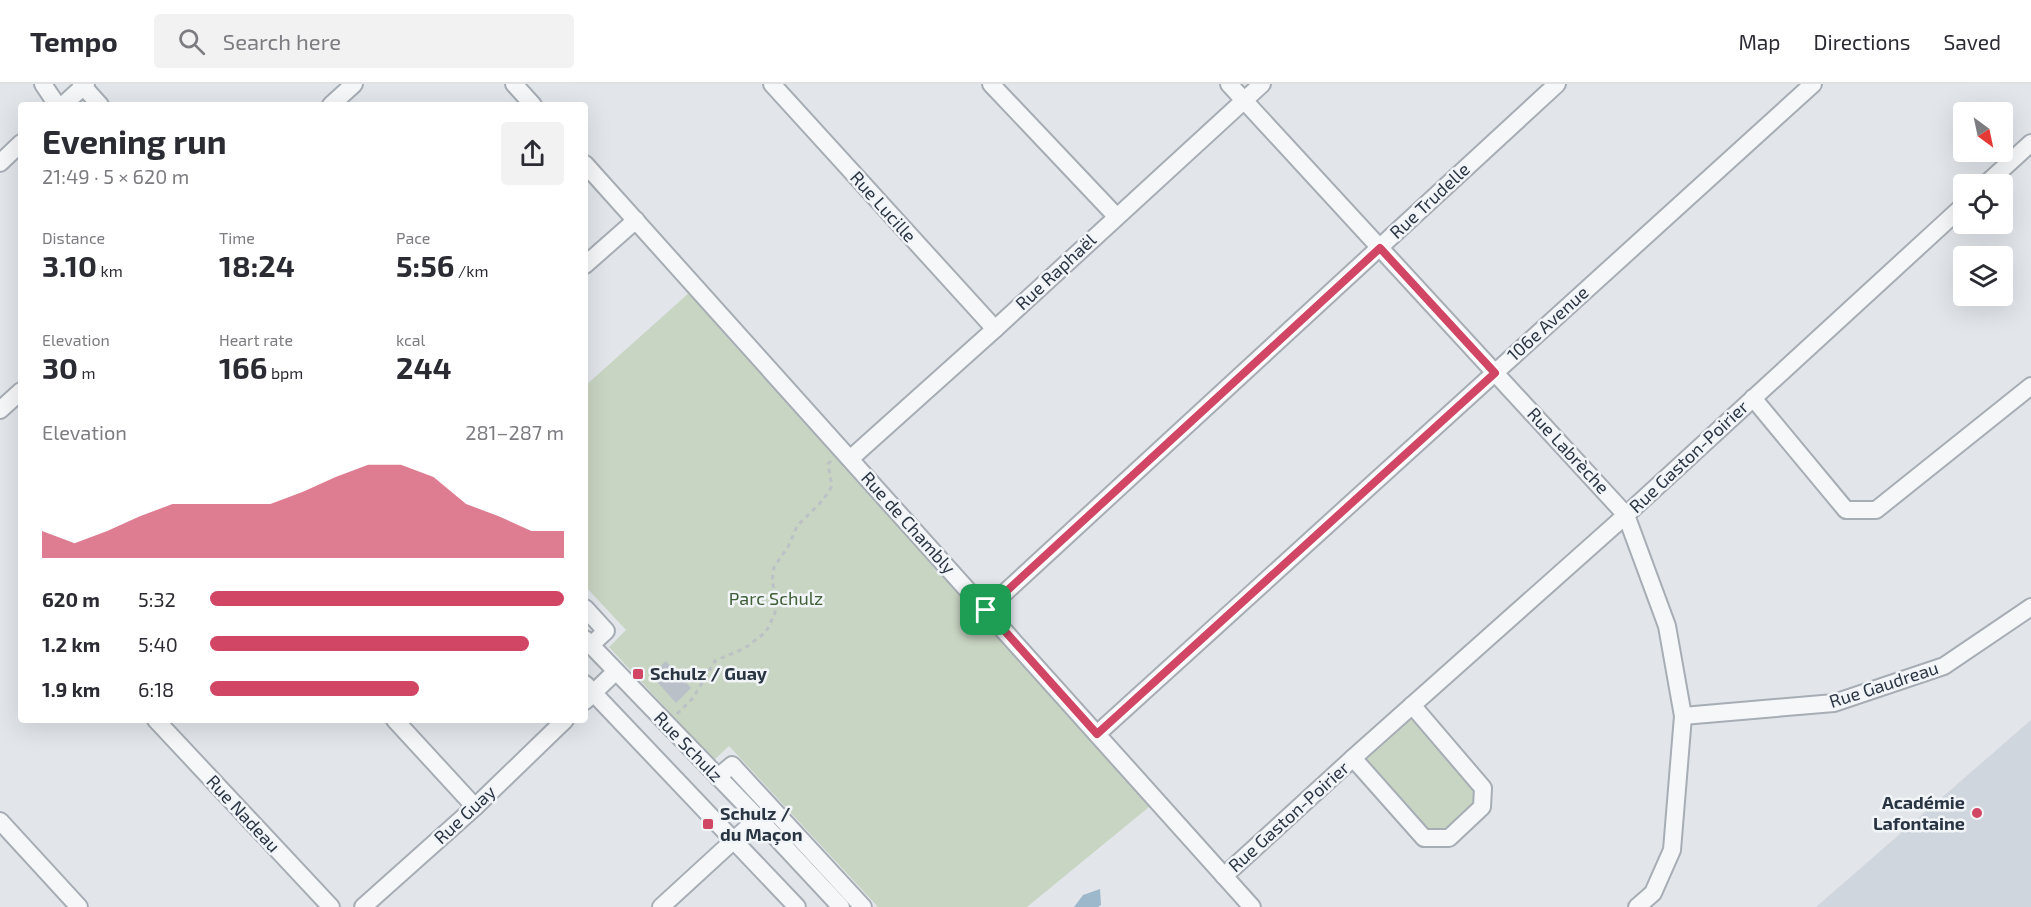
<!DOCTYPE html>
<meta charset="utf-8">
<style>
body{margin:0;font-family:"Exo 2",sans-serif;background:#f2f2f3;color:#2b2b33;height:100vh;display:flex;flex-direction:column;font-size:22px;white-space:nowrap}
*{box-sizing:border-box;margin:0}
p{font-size:20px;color:#7c7c81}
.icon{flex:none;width:33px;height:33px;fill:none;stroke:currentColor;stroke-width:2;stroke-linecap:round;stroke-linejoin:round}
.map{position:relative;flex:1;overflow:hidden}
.sheet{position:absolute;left:18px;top:18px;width:570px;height:621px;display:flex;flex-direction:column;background:#fff;border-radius:6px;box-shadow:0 6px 24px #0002}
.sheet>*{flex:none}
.needle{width:39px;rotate:147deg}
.fabs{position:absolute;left:1953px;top:18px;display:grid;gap:12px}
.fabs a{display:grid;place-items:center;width:60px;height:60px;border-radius:6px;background:#fff;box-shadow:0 6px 24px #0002;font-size:30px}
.pin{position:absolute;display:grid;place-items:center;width:51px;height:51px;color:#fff;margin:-26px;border-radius:12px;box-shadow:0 3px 9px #0006}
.round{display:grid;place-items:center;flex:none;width:63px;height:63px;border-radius:6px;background:#f2f2f3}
.summary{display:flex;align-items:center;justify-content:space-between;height:102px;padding:0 24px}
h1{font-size:33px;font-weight:700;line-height:45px}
.metrics{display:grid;grid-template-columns:repeat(3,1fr);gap:9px;height:102px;padding:6px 24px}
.metrics div{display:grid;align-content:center}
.metrics b{font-size:30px;font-weight:700}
.metrics small{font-size:16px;font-weight:400}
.metrics p{font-size:16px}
.chart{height:168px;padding:12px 24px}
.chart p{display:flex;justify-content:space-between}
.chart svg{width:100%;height:108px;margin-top:6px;fill:#d14665;opacity:.7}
ul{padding:0 24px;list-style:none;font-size:20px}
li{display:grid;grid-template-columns:96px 72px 1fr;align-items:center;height:45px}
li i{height:15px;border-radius:8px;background:#d14665}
header{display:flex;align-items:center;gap:36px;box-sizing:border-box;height:84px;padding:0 30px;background:#fff;border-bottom:2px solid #e1e1e2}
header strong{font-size:28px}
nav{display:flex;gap:33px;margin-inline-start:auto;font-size:21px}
.search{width:420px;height:54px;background:#f2f2f3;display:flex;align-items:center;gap:15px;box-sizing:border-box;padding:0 21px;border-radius:6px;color:#7c7c81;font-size:22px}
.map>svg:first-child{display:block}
.built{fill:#d0d6dd}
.green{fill:#c9d5c3}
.water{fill:#9db7cb}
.building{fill:#b9c0c8}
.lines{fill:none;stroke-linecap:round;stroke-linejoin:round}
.minor-casing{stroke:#a7adb5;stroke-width:20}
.path{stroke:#bcc1c6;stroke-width:3;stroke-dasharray:4.5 4.5;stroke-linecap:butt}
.minor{stroke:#f5f7f9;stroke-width:16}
.route-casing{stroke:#fff;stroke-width:12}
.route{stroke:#d14665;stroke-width:8}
.poi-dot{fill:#d14665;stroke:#f2f5f8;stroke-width:2}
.labels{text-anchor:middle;stroke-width:5;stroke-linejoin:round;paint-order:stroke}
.street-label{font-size:18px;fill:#2a3543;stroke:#f2f5f8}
.park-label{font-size:18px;fill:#415f37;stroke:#f2f5f8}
.poi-label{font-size:18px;font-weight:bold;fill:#2a3543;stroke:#f2f5f8;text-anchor:start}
</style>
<header>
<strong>Tempo</strong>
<div class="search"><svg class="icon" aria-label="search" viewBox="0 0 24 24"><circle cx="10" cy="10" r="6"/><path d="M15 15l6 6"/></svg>Search here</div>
<nav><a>Map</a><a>Directions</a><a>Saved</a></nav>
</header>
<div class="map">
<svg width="2031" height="823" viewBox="0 0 2031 823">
<rect width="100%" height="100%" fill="#e2e6eb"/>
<!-- built -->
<polygon class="built" points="2031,636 2031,823 1816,823"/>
<!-- green -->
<g class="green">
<polygon points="700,199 1160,714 1027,823 878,823 729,662 714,676 609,563 626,546 585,502 585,302"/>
<polygon points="1412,621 1483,704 1482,723 1449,754 1424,754 1353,674"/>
</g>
<!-- water -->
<polygon class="water" points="1100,805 1101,821 1098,823 1074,823 1083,811"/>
<!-- building -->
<polygon class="building" points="666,577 691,604 676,619 651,591"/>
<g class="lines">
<defs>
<g id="minor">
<polyline points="43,0 57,21"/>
<polyline points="81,0 100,21"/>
<polyline points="514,0 533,21"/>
<polyline points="772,0 995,245"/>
<polyline points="991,0 1116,132"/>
<polyline points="1229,0 1626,431 1667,542 1683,632 1672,766 1653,809 1637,823"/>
<polyline points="63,21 86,0"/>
<polyline points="331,21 354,0"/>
<polyline points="0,79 21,59"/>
<polyline points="585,80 1252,823"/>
<polyline points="1986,100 2031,59"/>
<polyline points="585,181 636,136"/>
<polyline points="1753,314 1846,426 1876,426 2031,302"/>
<polyline points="0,326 21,307"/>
<polyline points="850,375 995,245 1262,0"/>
<polyline points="585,524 606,547 591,561"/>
<polyline points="986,526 1557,0"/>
<polyline points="585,555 758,734 841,823"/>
<polyline points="585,600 797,823"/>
<polyline points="585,617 615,588"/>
<polyline points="1683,632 1834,619 1944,582 2031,523"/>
<polyline points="156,636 331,823"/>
<polyline points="395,636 475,723"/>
<polyline points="1097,650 1813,0"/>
<polyline points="1353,674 1424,754 1449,754 1482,723 1483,704 1412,621"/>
<polyline points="718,693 732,681 863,823"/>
<polyline points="0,737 79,823"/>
<polyline points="1224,792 1353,674 1626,431 1964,121"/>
<polyline points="363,823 475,723 565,636"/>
<polyline points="661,823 758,734"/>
</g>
</defs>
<!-- minor casing -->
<use href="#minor" class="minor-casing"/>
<!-- path -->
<polyline class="path" points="677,630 693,614 715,577 745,564 766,548 775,529 775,509 772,497 774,483 788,463 797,442 823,416 832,402 828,380 832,376"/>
<!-- minor -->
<use href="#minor" class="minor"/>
</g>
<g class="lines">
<defs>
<polygon id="route" points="1380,164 1495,289 1097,650 986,526"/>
</defs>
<!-- route casing -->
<use href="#route" class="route-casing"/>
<!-- route -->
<use href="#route" class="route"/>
</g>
<!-- markers -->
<g class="poi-dot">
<rect x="632" y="584" width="12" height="12" rx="3"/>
<circle cx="1977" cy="729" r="6"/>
<rect x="702" y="734" width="12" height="12" rx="3"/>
</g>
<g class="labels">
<!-- street labels -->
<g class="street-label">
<text transform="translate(1430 117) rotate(-43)" y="6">Rue Trudelle</text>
<text transform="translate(883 123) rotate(48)" y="6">Rue Lucille</text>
<text transform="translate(1056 188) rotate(-43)" y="6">Rue Raphaël</text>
<text transform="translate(1548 240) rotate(-42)" y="6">106e Avenue</text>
<text transform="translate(1568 367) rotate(47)" y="6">Rue Labrèche</text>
<text transform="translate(1689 373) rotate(-43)" y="6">Rue Gaston-Poirier</text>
<text transform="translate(908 439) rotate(48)" y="6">Rue de Chambly</text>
<text transform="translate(1884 601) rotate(-18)" y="6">Rue Gaudreau</text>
<text transform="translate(688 663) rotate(46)" y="6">Rue Schulz</text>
<text transform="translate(243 730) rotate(47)" y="6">Rue Nadeau</text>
<text transform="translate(465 731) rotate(-43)" y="6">Rue Guay</text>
<text transform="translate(1289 733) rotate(-42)" y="6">Rue Gaston-Poirier</text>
</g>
<!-- park labels -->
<g class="park-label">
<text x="776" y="521">Parc Schulz</text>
</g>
<!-- poi labels -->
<g class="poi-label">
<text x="650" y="596">Schulz / Guay</text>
<text x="1965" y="725" text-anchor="end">Académie<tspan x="1965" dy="21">Lafontaine</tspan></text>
<text x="720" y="736">Schulz /<tspan x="720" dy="21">du Maçon</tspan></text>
</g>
</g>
</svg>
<div class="fabs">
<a><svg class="needle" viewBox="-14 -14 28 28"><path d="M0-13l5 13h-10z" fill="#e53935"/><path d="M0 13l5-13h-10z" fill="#7c7c81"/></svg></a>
<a><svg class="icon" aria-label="locate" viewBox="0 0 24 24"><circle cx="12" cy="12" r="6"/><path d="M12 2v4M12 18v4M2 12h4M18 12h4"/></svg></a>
<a><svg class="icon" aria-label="layers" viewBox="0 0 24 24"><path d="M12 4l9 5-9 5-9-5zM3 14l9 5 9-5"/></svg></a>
</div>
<div class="pin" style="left:986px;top:526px;background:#1e9e55"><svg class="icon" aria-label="arrive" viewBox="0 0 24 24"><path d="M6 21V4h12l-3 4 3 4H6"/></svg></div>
<section class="sheet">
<div class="summary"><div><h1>Evening run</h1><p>21:49 · 5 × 620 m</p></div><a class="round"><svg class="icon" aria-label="share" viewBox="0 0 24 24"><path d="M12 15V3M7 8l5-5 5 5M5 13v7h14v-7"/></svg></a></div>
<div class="metrics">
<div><p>Distance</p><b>3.10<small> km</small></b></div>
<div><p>Time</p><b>18:24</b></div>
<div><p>Pace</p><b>5:56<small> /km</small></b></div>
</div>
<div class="metrics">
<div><p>Elevation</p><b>30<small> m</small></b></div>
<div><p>Heart rate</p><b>166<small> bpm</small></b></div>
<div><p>kcal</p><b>244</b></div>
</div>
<div class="chart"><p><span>Elevation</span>281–287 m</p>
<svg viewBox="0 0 160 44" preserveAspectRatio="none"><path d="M0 44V33L10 38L20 33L30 27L40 22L50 22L60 22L70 22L80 17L90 11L100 6L110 6L120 11L130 22L140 27L150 33L160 33V44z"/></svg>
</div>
<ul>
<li><b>620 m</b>5:32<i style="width:100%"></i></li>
<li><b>1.2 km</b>5:40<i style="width:90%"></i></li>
<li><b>1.9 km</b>6:18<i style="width:59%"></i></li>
</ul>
</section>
</div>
